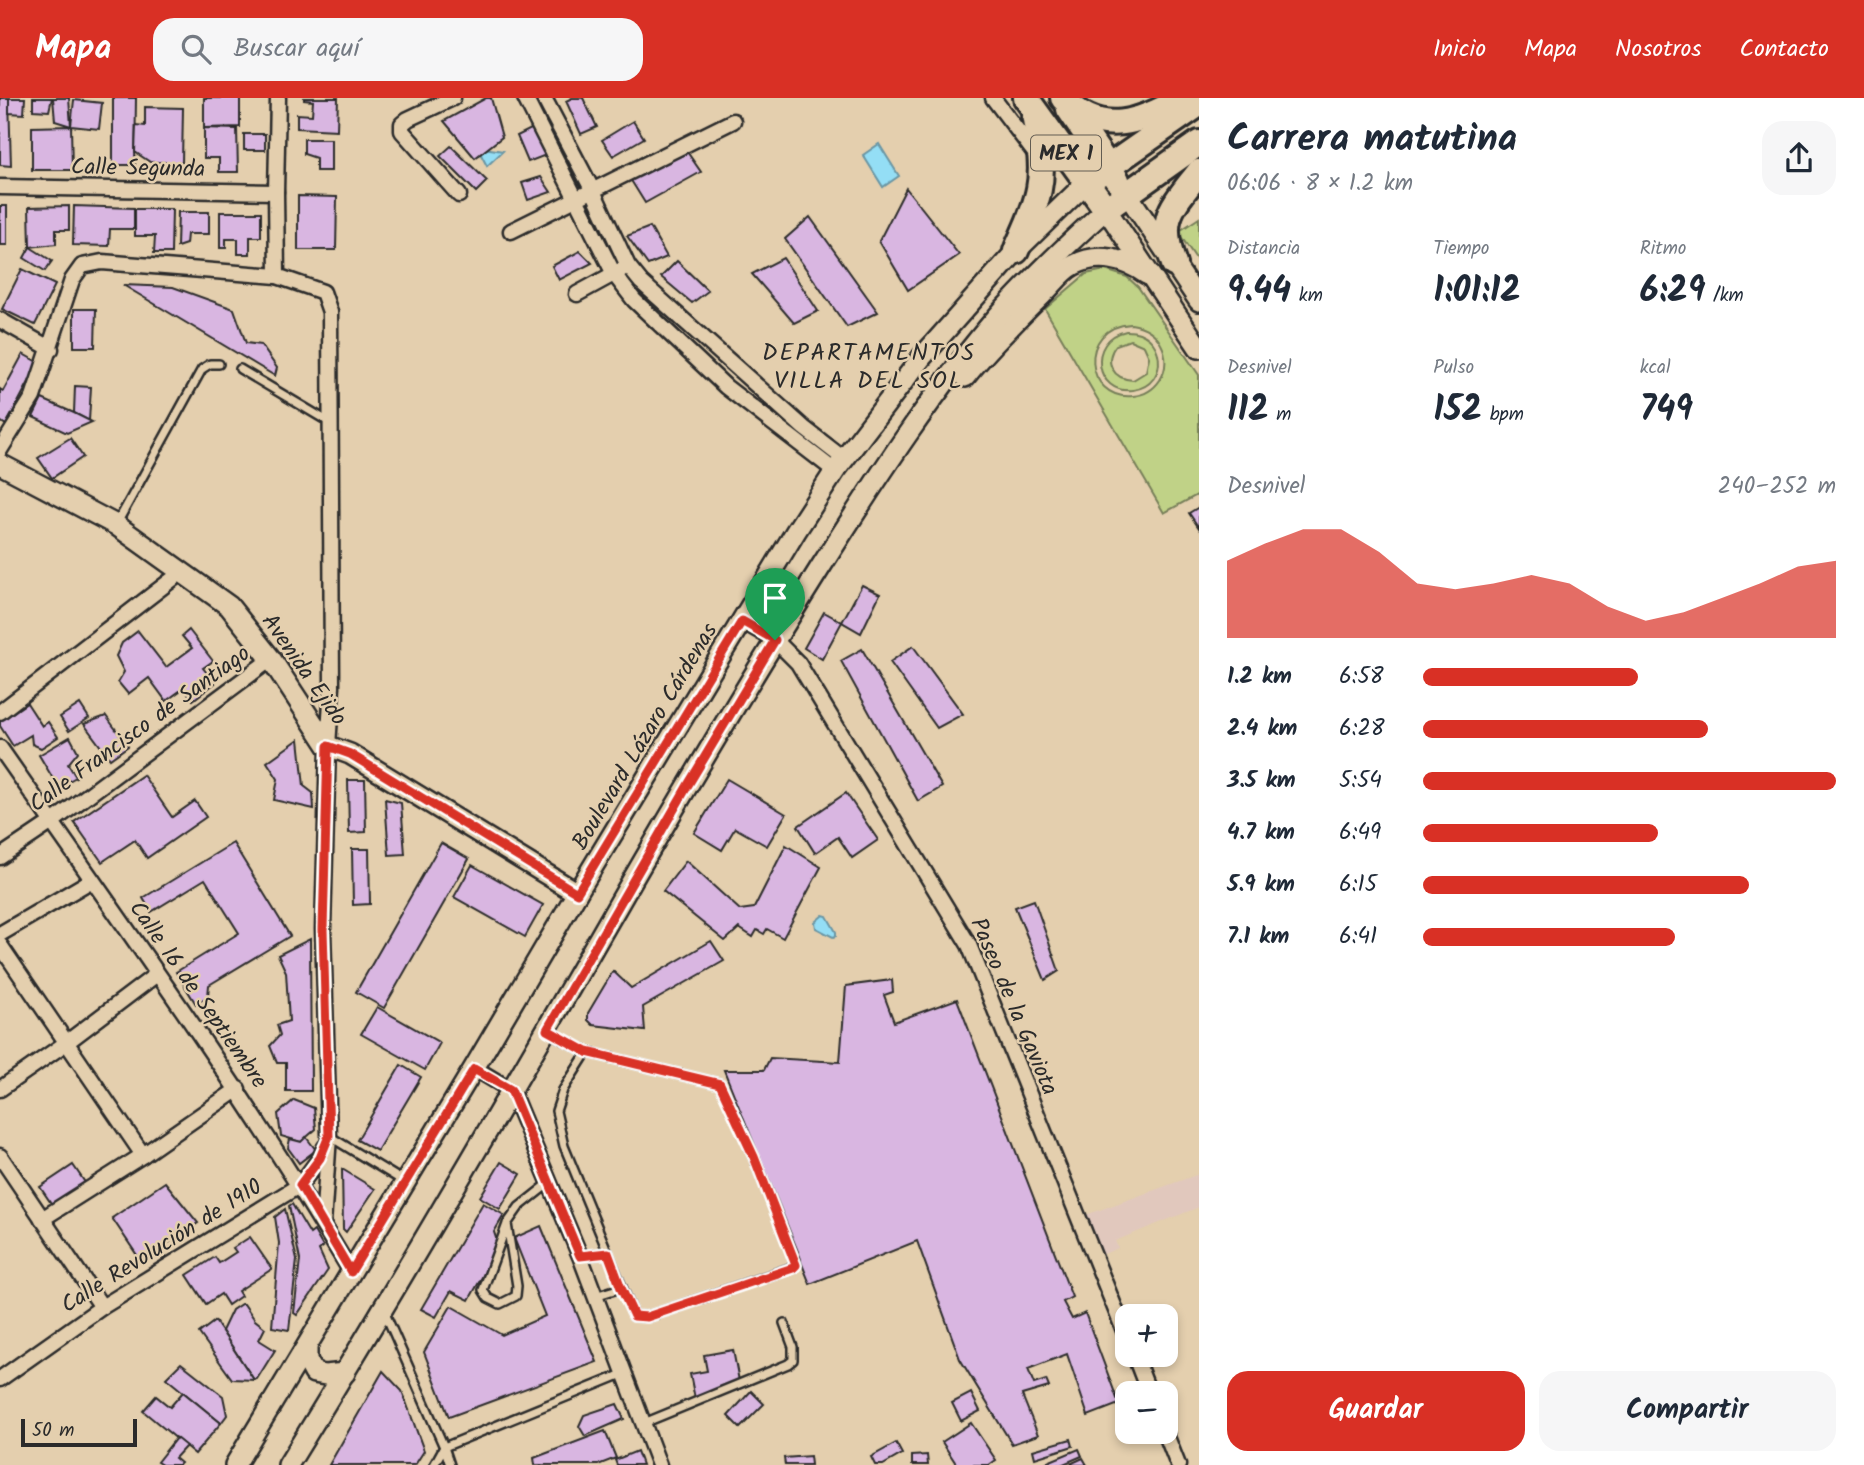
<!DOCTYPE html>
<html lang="es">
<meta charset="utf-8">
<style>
body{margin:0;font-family:Kalam,sans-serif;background:#f6f6f7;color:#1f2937;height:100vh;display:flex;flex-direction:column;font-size:26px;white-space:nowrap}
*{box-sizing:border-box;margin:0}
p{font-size:23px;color:#747a83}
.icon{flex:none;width:38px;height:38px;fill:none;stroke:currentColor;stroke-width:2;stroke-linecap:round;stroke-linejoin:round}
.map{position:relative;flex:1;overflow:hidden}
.panel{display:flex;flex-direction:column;background:#fff;width:665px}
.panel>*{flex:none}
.controls{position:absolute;left:1115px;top:1206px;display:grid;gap:14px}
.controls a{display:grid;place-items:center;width:63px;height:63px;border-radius:14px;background:#fff;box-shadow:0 4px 10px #0003;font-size:35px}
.scale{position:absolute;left:21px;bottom:18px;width:116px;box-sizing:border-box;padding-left:7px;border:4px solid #2b2b2b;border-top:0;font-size:19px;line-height:24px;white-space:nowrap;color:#2b2b2b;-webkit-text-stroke:5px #e4cfae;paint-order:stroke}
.pin{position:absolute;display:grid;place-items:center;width:60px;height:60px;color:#fff;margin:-72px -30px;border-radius:50% 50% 50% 0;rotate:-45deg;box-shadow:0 0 7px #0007}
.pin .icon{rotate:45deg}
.round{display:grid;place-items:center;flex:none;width:74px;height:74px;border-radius:21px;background:#f6f6f7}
.overview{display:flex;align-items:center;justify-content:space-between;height:119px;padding:0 28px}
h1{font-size:38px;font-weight:700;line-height:52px}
.figures{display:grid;grid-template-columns:repeat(3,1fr);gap:10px;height:119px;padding:7px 28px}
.figures div{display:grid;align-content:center}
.figures b{font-size:35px;font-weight:700}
.figures small{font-size:19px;font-weight:400}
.figures p{font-size:19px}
.chart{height:196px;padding:14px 28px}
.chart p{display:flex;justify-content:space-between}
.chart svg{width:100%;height:126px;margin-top:7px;fill:#d93025;opacity:.7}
.cta{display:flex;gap:14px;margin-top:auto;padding:14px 28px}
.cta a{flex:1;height:80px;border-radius:21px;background:#d93025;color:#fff;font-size:28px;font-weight:700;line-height:80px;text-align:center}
.cta a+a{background:#f6f6f7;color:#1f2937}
ul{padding:0 28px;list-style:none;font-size:23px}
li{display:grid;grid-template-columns:112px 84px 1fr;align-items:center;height:52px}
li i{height:18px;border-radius:9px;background:#d93025}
header{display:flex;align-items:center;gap:42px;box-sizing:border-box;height:98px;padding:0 35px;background:#d93025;color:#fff}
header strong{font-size:33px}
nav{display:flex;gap:38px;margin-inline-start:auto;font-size:24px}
.search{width:490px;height:63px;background:#f6f6f7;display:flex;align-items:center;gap:18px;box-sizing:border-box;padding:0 24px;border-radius:21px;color:#747a83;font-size:26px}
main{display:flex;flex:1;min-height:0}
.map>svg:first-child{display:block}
.built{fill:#e1c8bd}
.green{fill:#c0d287;stroke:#767e59;stroke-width:2;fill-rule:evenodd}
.water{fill:#94def5;stroke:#6a96a4;stroke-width:2}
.building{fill:#d9b6e1;stroke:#2b2b2b;stroke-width:2}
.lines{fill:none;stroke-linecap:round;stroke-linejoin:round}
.lane-casing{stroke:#2b2b2b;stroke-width:12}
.street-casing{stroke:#2b2b2b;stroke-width:19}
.secondary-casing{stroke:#2b2b2b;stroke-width:24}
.highway-casing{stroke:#2b2b2b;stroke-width:30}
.lane{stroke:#e4cfae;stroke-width:7}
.street{stroke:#e4cfae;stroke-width:14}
.secondary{stroke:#e4cfae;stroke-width:19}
.highway{stroke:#e4cfae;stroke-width:24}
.route-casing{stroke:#fff;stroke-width:14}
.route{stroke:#d93025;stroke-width:9}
.labels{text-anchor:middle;stroke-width:5;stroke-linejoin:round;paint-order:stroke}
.shield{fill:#e4cfae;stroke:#625c52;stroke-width:2}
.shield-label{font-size:21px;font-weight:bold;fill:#2b2b2b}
.street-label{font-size:23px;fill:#2b2b2b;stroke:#e4cfae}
.neighbourhood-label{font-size:24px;letter-spacing:2px;fill:#2b2b2b;stroke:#e4cfae}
</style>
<header>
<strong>Mapa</strong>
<div class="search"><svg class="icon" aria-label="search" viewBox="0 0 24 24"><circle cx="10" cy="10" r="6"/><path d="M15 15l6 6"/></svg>Buscar aquí</div>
<nav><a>Inicio</a><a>Mapa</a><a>Nosotros</a><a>Contacto</a></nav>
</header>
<main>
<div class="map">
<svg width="1199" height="1367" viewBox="0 0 1199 1367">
<rect width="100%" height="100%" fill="#e4cfae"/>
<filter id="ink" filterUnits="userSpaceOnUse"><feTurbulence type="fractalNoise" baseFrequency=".0143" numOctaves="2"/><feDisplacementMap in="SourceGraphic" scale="14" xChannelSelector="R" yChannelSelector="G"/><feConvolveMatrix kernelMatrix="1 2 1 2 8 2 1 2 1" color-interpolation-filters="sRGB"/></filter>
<g filter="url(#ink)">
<!-- built -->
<polygon class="built" points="1199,1076 1199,1109 1115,1143 1118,1150 1099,1158 1083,1118"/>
<!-- green -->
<g class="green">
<polygon points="1199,120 1199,165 1178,134"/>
<path d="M 1105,172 L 1127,179 L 1138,189 L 1199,277 L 1199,396 L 1164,415 L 1045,211 L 1086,176 ZM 1131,226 C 1144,228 1155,234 1161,246 C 1167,257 1167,271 1160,282 C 1154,291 1144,297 1133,298 C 1084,303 1077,229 1131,226 Z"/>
<path d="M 1126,233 C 1166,232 1171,287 1133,292 C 1095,297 1086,242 1126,233 ZM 1130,242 L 1144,248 L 1149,259 L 1146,274 L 1133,282 C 1113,281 1103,264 1116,247 Z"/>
</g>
<!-- water -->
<g class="water">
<polygon points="879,46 899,78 883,89 863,57"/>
<polygon points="477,49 503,53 487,68"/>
<polygon points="823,817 827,818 836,834 836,838 833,839 816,830 815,824"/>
</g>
<!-- building -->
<g class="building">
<polygon points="0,0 9,0 11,68 0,67"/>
<polygon points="9,0 25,0 24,16 9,15"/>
<polygon points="33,0 52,0 49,13 33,12"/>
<polygon points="53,0 69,0 71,28 55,23"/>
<polygon points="113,0 136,0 135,67 113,67"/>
<polygon points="204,0 240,0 240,29 204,30"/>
<polygon points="304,0 338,0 337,32 297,30 297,16 312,17 313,3 304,2"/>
<polygon points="486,0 491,0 502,39 475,60 444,23"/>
<polygon points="572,0 583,0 597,29 581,36 566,3"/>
<polygon points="74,2 102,5 99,31 71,28"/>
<polygon points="145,9 183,10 182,65 150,64 135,54 136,27 145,28"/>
<polygon points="633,23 644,40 613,58 602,42"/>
<polygon points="71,28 72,72 32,72 32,29"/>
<polygon points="204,30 237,31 238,74 219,74 219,60 204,60"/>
<polygon points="533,30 546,57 528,64 517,38"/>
<rect x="244" y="36" width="21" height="16"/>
<polygon points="304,41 331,41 331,73 316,73 316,60 304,56"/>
<polygon points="451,48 487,83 476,94 440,58"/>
<polygon points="683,48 701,74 645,105 627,76"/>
<polygon points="541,79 551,94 528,102 522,85"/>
<polygon points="906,90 959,157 908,192 879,143"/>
<polygon points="298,98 337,99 336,152 298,152"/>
<rect x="0" y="108" width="7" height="39"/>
<polygon points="69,108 69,132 56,132 56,146 30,149 29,109"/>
<polygon points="74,108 134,110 134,131 110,131 109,148 73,147"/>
<polygon points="135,111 172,111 171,155 154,155 155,138 135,138"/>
<polygon points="178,114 209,114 209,136 187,136 186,146 177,149"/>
<polygon points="220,114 261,114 261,139 250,139 250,156 238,156 238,141 226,141 226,150 220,150"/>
<polygon points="810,119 878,214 847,229 785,141"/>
<polygon points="650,129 667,159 648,167 627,138"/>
<polygon points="30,149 52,163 45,173 24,160"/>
<polygon points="580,153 592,165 559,182 552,168"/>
<polygon points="783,160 818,213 794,225 752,176"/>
<polygon points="677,163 708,193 692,205 661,179"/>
<polygon points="22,171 55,187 35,227 2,211"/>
<polygon points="123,187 173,189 234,211 246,245 261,247 277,270 275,278"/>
<polygon points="74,211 96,211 95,249 74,249"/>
<polygon points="23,256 39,265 6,327 0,323 0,291 3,293"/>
<polygon points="75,288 91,289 89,323 74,315"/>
<polygon points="42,301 74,315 92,324 67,335 33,319"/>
<polygon points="70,340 83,359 52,380 38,360"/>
<polygon points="1199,409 1199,430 1189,415"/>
<polygon points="862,487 880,496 861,535 842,524"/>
<polygon points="824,514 842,524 822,561 804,550"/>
<polygon points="189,532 213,563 203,570 215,585 193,602 184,590 166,603 149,580 128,596 118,584 124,574 116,558 122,545 138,533 166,569 192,550 182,538"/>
<polygon points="913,548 963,616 937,630 890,564"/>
<polygon points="862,551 942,689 918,703 841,563"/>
<polygon points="27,605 42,628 48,624 58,639 41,650 32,646 31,637 13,648 0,628 0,623"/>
<polygon points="80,606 89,620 69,633 60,619"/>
<polygon points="106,618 128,648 110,661 84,626"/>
<polygon points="70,639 78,654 68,666 76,679 58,689 39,657"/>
<polygon points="299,641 304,688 313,695 314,711 274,702 278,681 267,664"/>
<polygon points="143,677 172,719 195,703 206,719 147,760 135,742 102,764 74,724"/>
<polygon points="727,681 786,716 767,748 735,730 722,752 694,735"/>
<polygon points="348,682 365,682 366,734 349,735"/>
<polygon points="846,695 878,742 852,760 838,739 815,755 798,728"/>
<polygon points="385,701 401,705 405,756 389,757"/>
<polygon points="233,745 290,838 209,887 208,898 196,906 176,874 239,835 205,781 151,814 143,800"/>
<polygon points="441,745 469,761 384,910 356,894"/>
<polygon points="786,747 821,769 783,840 767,831 764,836 757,832 753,839 739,830 725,843 663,793 686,763 740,812 754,810"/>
<polygon points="352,751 369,751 370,806 353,807"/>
<polygon points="472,767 543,807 525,839 454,799"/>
<polygon points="1034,802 1059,873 1045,882 1015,809"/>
<polygon points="310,841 311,993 286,993 286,965 277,965 270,948 280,937 277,927 289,923 286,874 278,857"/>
<polygon points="711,843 724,863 643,909 645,933 593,927 588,922 588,915 613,873 631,890"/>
<polygon points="892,882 893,894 884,897 894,924 957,901 1072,1199 1063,1204 1072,1221 1085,1215 1119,1306 1088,1318 1067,1256 1028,1271 1034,1286 1046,1282 1049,1289 1022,1297 1038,1337 1012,1346 960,1261 917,1143 810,1186 724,972 764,972 770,960 840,964 846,888"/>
<polygon points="377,909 440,945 425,972 361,936"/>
<polygon points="401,967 421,979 377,1053 357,1042"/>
<polygon points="294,1002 314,1010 316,1031 301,1044 281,1038 278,1016"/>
<polygon points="306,1039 316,1052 299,1065 288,1050 290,1041 301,1044"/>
<polygon points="501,1064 521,1076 500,1111 480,1099"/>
<polygon points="73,1067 86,1086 53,1108 40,1089"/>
<polygon points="342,1071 375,1091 346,1134 343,1131"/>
<polygon points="165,1084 198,1125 141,1163 112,1120"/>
<polygon points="483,1105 504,1117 494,1134 499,1149 469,1202 451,1193 436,1219 421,1211"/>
<polygon points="292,1106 310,1136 314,1133 323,1149 319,1152 328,1172 297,1217 294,1215 300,1162 289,1108"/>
<polygon points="285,1111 297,1162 289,1232 272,1229 279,1145 275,1119"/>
<polygon points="541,1128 597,1264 449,1319 424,1254 451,1208 502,1237 545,1218 514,1140"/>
<polygon points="250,1139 272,1171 238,1193 241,1198 228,1207 221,1196 206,1206 187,1177 215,1159 219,1165 236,1154 233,1150"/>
<polygon points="241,1206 244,1206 255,1222 265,1230 259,1242 275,1252 257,1281 254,1282 222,1233 232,1212"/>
<polygon points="215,1223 254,1282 232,1281 199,1235"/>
<polygon points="733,1252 739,1283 695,1301 690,1276 707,1273 704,1257"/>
<polygon points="181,1265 223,1298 227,1317 221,1325 166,1280"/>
<polygon points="383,1273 402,1293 424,1353 415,1367 329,1367"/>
<polygon points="751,1293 764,1306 740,1330 728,1318"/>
<polygon points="183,1294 221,1325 195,1356 143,1313 156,1298 170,1309"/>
<polygon points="971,1295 980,1313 961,1323 952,1305"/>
<polygon points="617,1306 624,1321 585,1338 579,1328 584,1317"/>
<polygon points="971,1325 996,1362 989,1367 957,1367 942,1344"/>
<polygon points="605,1333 616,1360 598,1367 535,1367 534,1360"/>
<polygon points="176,1340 186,1348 175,1360 181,1365 179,1367 162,1367 157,1364"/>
<polygon points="1071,1341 1073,1348 1035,1360 1033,1352"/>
<polygon points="896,1345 902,1356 883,1367 875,1367 871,1359"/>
<polygon points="1079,1351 1082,1358 1061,1367 1043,1366"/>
<polygon points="637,1353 642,1367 617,1367 615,1362"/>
<polygon points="927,1357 928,1367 912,1367 912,1358"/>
<polygon points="810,1358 811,1367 785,1367 784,1360"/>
<polygon points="1083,1360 1087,1367 1068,1367"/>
</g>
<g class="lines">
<defs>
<g id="lane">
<polyline points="240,271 329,324"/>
<polyline points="116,427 202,271 210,266 219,266"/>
<polyline points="547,933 587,954"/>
<polygon points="587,954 720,986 739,1022 796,1162 793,1169 647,1219 634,1218 564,1048 556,1013 563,992"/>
<polyline points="329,1038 403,1083"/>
<polyline points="507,1126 517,1188 516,1198 500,1206 488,1200 483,1192 507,1126 519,1109 548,1086"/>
<polyline points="581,1158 608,1155"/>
<polyline points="595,1198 621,1190"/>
<polyline points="384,1213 444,1349 625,1275"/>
<polyline points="644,1325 788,1266 793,1262 793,1249 784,1225"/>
<polyline points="434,1367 444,1349 450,1367"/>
</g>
<g id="street">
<polyline points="278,0 276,94 277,178 323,194 330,214 332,589 328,648 323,831 329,1038 323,1126"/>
<polyline points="453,0 408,21 402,26 402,33 459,97"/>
<polyline points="525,0 614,176 634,202 726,289 835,373"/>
<polyline points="544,0 593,93 628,168 641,184 804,330 844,361"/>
<polyline points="993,0 1037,58"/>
<polyline points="0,89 276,94"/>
<polyline points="511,133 733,23"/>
<polyline points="577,196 621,172"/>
<polyline points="0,222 51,251"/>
<polyline points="0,352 33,299 72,182 82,168 102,164 277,178"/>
<polyline points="742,523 775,542 798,565 969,847 1127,1240"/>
<polyline points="0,614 183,473"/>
<path d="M 0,650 C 120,822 244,993 351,1174"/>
<polyline points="0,759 52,724 271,561"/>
<polyline points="0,836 92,782"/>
<polyline points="0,847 143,1057"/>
<polyline points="474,970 511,992 580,1158 659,1367"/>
<polyline points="0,991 66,945 157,876"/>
<polyline points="0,1058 102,1209"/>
<polyline points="42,1121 143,1057 238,991"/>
<polyline points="1134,1256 1149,1295"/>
<polyline points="0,1281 102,1209 300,1087 320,1060 325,1049"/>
<polyline points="1165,1334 1178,1367"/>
</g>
<g id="secondary">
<polyline points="1128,97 1199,203"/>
<path d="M 965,279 C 989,249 1016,223 1043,196 C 1053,187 1062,173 1074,167 C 1097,154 1126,161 1146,176"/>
<polyline points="0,366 116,427 229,508 271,561 328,648 350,656 577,795"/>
<polyline points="307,1249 307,1262 314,1275 325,1277 345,1275"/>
<polyline points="235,1367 474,970 577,795 796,433 835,373 922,259 1016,153 1087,84"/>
<path d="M 288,1367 C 407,1174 520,978 633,781 C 694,676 756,572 820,470 C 877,380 934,291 1004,211 C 1036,176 1071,143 1106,111 L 1199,250"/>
</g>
<g id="highway">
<polyline points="1026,0 1106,111 1199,45"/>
<path d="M 1063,0 C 1100,41 1142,24 1183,0"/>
<polyline points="1069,11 1117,82"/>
<polyline points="1087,84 1199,6"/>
<path d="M 1016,153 C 1024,133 1035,113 1039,91 C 1044,67 1038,40 1034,15"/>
<path d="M 1174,166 C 1157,120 1172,109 1199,74"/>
</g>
</defs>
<!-- lane casing -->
<use href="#lane" class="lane-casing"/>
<!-- street casing -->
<use href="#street" class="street-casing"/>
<!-- secondary casing -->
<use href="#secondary" class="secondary-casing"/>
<!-- highway casing -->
<use href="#highway" class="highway-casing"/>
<!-- lane -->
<use href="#lane" class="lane"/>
<!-- street -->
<use href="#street" class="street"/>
<!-- secondary -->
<use href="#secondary" class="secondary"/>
<!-- highway -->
<use href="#highway" class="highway"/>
</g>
</g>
<g class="lines" filter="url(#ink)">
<defs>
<polygon id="route" points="742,523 775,542 688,687 547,932 587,954 720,986 754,1059 796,1167 793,1170 647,1219 634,1218 621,1190 608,1155 580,1158 511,992 474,971 351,1174 300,1087 320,1060 329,1038 323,831 328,648 350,656 577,795"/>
</defs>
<!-- route casing -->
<use href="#route" class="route-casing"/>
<!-- route -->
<use href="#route" class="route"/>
</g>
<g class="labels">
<!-- shield labels -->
<rect class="shield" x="1031" y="37.5" width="70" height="35" rx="5"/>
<g class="shield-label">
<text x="1066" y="62">MEX 1</text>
</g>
<!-- street labels -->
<g class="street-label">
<text transform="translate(138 69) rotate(1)" y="8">Calle Segunda</text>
<text transform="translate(305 571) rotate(55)" y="8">Avenida Ejido</text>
<text transform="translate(139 630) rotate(-36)" y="8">Calle Francisco de Santiago</text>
<text transform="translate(644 638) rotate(-59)" y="8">Boulevard Lázaro Cárdenas</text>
<text transform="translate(199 896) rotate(55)" y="8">Calle 16 de Septiembre</text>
<text transform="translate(1015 908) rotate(67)" y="8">Paseo de la Gaviota</text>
<text transform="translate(161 1147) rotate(-32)" y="8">Calle Revolución de 1910</text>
</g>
<!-- neighbourhood labels -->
<g class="neighbourhood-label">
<text x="869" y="262">DEPARTAMENTOS<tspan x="869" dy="28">VILLA DEL SOL</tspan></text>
</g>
</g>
</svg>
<div class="controls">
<a>+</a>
<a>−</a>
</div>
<div class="scale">50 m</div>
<div class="pin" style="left:775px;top:542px;background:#1e9e55"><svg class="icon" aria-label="arrive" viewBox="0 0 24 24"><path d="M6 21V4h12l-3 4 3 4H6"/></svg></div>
</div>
<section class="panel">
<div class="overview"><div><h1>Carrera matutina</h1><p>06:06 · 8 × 1.2 km</p></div><a class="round"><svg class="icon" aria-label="share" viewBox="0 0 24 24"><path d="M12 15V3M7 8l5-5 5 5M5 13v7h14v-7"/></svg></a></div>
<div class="figures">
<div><p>Distancia</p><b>9.44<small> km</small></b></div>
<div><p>Tiempo</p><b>1:01:12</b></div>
<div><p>Ritmo</p><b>6:29<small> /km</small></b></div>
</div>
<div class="figures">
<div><p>Desnivel</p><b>112<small> m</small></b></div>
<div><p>Pulso</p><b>152<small> bpm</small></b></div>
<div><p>kcal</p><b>749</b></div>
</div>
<div class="chart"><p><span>Desnivel</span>240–252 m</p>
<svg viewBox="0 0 160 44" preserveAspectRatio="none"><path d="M0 44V17L10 11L20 6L30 6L40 14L50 25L60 27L70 25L80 22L90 25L100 33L110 38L120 35L130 30L140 25L150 19L160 17V44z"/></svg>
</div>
<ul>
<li><b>1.2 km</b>6:58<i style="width:52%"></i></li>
<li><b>2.4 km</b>6:28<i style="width:69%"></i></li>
<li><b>3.5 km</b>5:54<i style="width:100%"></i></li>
<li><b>4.7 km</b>6:49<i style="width:57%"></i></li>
<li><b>5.9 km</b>6:15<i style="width:79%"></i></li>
<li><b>7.1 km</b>6:41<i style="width:61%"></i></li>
</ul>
<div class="cta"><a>Guardar</a><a>Compartir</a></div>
</section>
</main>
